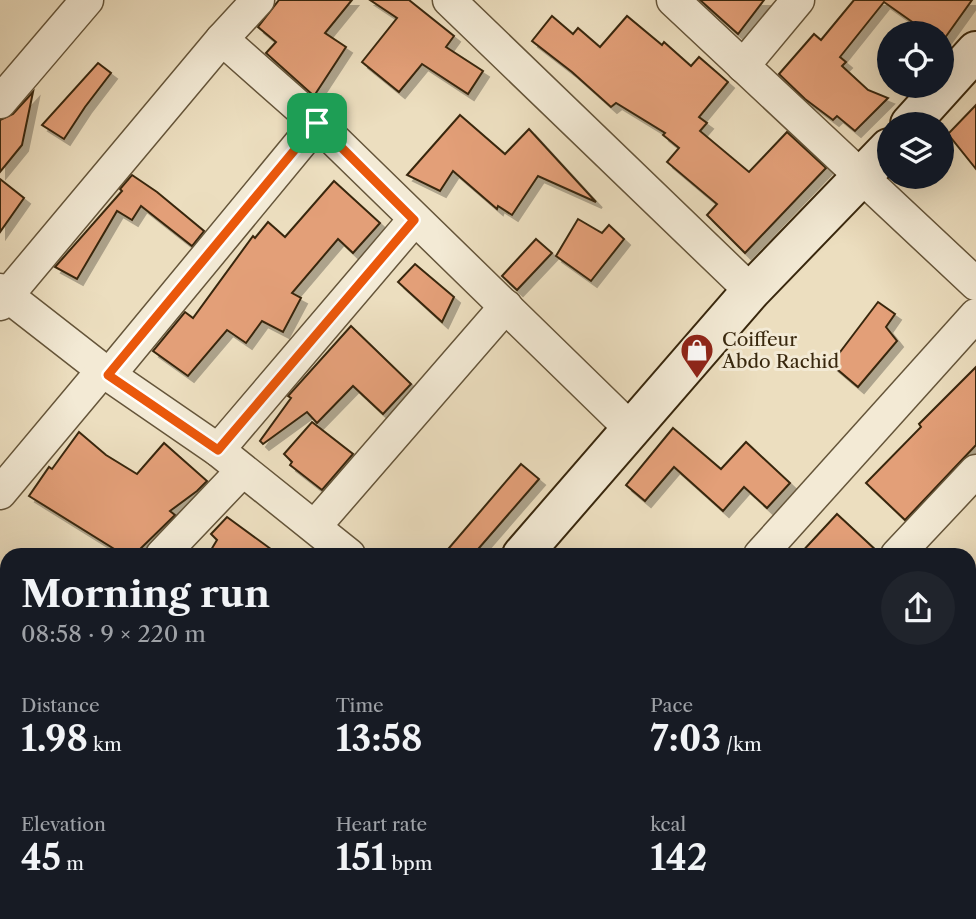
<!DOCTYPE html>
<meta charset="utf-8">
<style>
body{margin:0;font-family:"Libre Caslon Text",serif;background:#20242c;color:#f1f3f6;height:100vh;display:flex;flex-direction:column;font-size:26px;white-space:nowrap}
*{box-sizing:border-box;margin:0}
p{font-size:23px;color:#9ea1a6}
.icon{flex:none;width:38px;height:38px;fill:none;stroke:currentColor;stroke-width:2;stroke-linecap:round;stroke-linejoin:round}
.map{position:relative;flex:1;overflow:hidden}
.panel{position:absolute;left:0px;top:548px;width:976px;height:373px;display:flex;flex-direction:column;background:#171b24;border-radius:21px 21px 0 0;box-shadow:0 7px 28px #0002}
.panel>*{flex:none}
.controls{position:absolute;left:877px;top:21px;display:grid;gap:14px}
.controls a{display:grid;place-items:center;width:77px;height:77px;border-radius:50%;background:#171b24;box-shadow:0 7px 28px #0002;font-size:35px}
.pin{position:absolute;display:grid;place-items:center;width:60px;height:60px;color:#fff;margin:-30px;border-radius:14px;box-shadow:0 4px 10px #0006}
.round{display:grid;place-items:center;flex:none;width:74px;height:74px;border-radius:37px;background:#20242c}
.headline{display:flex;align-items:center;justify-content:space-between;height:119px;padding:0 21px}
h1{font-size:38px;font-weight:800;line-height:52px}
.metrics{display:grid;grid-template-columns:repeat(3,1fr);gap:10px;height:119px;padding:7px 21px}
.metrics div{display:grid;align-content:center}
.metrics b{font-size:35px;font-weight:800}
.metrics small{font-size:19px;font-weight:400}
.metrics p{font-size:19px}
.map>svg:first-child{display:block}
.building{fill:#e39f78;stroke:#38270d;stroke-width:2;filter:url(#shadow)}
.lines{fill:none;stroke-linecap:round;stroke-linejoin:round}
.street-casing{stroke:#65553a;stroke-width:35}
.secondary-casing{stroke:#38270d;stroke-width:42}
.street{stroke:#f3ead5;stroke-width:32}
.secondary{stroke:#f3ead5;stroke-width:38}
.route-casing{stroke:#fff;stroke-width:14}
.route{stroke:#ea580c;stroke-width:9}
.labels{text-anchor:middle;stroke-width:6;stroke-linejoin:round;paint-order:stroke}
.poi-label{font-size:19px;fill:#38270d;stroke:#f3ead5;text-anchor:start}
</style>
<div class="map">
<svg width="976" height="919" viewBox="0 0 976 919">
<defs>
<filter id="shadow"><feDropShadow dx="6" dy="6" stdDeviation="0" flood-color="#0004"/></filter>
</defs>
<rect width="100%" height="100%" fill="#ecdebf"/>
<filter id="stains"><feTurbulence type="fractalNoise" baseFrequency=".00286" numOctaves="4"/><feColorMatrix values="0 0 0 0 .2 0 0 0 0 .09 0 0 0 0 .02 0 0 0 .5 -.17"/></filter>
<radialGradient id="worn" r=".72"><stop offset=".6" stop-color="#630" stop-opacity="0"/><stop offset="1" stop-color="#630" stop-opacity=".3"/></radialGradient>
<!-- building -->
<g class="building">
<polygon points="279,0 352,0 325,33 346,47 314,96 266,53 276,42 258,27"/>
<polygon points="370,0 409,0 454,36 446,47 483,71 468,94 422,64 399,92 362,62 397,18"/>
<polygon points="700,0 764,0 738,34"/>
<polygon points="854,0 972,0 942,42 942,33 928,33 884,2 840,57 846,62 842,66 868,90 888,98 855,131 837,116 833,120 805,99 779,74 814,34 821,40"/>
<polygon points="552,16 573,34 578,28 600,47 627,16 662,45 664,42 691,66 699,57 728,82 699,117 707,123 700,131 749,172 787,132 826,168 745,253 707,215 717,204 667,162 679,148 663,135 665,133 616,103 611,107 572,72 532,41"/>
<polygon points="98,63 111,73 85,107 64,139 42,125"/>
<polygon points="33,92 22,145 0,172 0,120 13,114"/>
<polygon points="976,105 976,169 948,134"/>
<polygon points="460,115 505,154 529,129 596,202 538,176 512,215 498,206 497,209 453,171 440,191 407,175"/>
<polygon points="132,175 157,192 204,231 192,246 141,206 132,220 117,211 77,279 55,267 122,191 120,189"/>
<polygon points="0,179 24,198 0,232"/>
<polygon points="334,181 380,223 353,253 338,239 292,293 301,298 283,332 262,321 246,343 227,330 188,376 153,351 185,312 193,318 253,236 255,238 268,222 285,237"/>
<polygon points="578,219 602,233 609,225 624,239 591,281 556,256"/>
<polygon points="536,239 552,253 517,290 502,276"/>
<polygon points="415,264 454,297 442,322 398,282"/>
<polygon points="878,302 895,314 886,327 897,341 858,387 831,364"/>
<polygon points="351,326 411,384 383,414 353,386 317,423 307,412 263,444 260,441 291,398 288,396"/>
<polygon points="976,367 976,445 905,520 866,483 921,427 919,424"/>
<polygon points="312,422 353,454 322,490 290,465 292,462 284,454"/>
<polygon points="673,428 721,469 746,442 790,483 767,508 744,487 723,511 674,467 645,501 626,485"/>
<polygon points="79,432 106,455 137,474 164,443 207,481 197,491 170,511 175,515 134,555 124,555 29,496 49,467 52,469"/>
<polygon points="521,464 539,479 473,555 443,555"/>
<polygon points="837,514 879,553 879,555 799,555"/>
<polygon points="227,517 279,555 208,555 217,540 211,534"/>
</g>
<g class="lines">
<defs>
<g id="street">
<polyline points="449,0 751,291"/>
<polyline points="673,0 976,284"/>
<polyline points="222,39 317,123 631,429"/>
<polyline points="743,66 798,0"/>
<polyline points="0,102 87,0"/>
<polyline points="0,290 109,375 218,450 349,555"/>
<polyline points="0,304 222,39 258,0"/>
<polyline points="109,375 317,123"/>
<polyline points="218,450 414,220"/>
<polyline points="0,493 103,370"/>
<polyline points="315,526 506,306"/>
<polyline points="162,555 242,471"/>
<polyline points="760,555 976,315"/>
<polyline points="897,555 976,471"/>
<polyline points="970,682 976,687"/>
<polyline points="0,740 7,732"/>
<polyline points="970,860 976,865 970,873"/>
<polyline points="0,879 7,885"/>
<polyline points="40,914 47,919"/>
<polyline points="405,914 412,919"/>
<polyline points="310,919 314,914"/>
<polyline points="928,919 933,914"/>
</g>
<g id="secondary">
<polyline points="910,124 976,51"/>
<polyline points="522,555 751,291 889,148"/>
<polyline points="742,914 748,919"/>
</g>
</defs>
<!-- street casing -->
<use href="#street" class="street-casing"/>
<!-- secondary casing -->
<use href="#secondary" class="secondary-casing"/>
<!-- street -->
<use href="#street" class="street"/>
<!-- secondary -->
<use href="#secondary" class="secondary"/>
</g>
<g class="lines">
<defs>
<polygon id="route" points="317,123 414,220 218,450 108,375"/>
</defs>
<!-- route casing -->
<use href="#route" class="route-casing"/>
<!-- route -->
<use href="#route" class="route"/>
</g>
<!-- icons -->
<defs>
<symbol id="shop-pin" viewBox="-11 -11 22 30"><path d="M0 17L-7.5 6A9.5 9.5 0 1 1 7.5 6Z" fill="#8f2418" stroke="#f3ead5"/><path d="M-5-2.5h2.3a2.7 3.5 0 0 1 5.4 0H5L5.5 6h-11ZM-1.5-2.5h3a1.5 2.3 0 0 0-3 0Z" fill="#fff"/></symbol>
</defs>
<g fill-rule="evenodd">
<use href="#shop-pin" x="678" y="331" width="38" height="52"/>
</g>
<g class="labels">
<!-- poi labels -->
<g class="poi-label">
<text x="722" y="346">Coiffeur<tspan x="722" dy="22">Abdo Rachid</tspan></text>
</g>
</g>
<rect width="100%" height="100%" filter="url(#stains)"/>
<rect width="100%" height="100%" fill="url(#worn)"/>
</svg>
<div class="controls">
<a><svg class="icon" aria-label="locate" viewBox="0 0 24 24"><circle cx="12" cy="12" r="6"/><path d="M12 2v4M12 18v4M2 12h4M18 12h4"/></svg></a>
<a><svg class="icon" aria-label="layers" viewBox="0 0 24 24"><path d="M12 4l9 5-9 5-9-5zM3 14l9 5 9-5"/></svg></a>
</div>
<div class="pin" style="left:317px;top:123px;background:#1e9e55"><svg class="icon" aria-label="arrive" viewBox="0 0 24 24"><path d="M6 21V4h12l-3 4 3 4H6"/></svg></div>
<section class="panel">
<div class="headline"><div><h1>Morning run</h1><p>08:58 · 9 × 220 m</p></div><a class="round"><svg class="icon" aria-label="share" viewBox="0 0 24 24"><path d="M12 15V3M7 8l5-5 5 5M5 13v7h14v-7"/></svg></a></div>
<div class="metrics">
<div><p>Distance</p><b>1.98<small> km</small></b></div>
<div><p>Time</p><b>13:58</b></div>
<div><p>Pace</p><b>7:03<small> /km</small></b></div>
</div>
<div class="metrics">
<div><p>Elevation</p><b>45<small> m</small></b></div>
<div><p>Heart rate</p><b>151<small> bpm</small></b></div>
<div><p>kcal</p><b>142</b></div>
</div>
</section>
</div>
